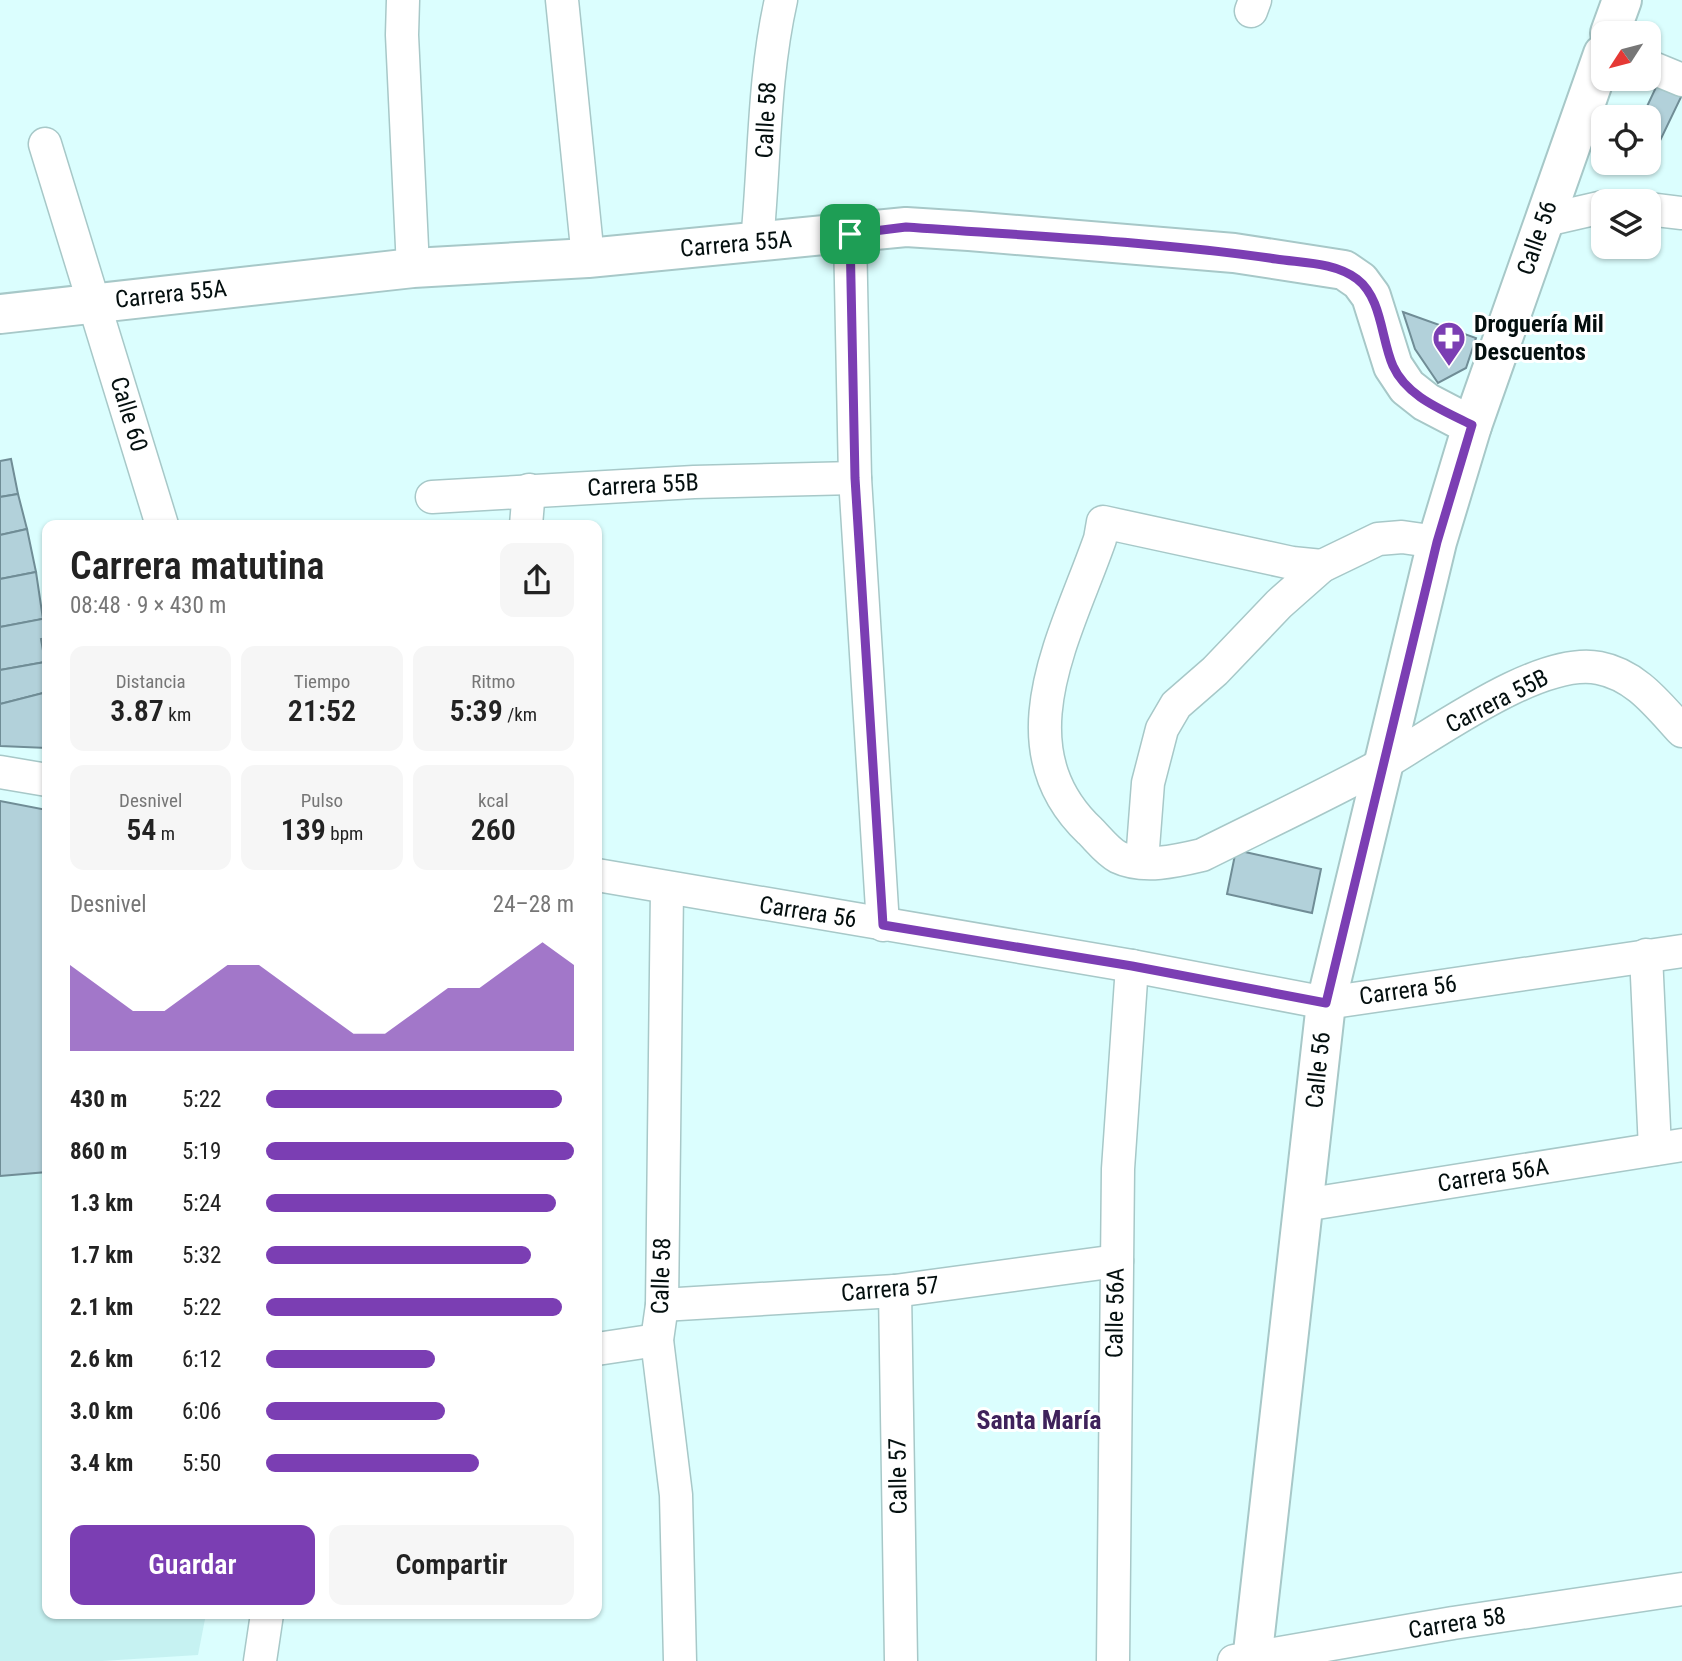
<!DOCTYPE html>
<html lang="es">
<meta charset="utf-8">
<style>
body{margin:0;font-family:"Roboto Condensed",sans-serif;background:#f6f6f6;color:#222;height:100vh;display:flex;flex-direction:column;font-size:26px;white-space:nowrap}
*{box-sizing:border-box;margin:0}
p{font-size:23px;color:#767676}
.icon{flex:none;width:38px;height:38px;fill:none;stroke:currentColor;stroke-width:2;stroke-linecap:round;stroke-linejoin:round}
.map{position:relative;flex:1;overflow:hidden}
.sheet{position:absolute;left:42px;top:520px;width:560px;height:1099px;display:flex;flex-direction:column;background:#fff;border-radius:14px;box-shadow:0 2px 5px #0004}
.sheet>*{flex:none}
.needle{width:46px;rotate:234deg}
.buttons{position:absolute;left:1591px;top:21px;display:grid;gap:14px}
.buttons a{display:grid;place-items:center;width:70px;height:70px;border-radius:14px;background:#fff;box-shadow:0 2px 5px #0004;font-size:35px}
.pin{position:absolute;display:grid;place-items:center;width:60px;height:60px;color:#fff;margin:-30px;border-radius:14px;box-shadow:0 4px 10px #0006}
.round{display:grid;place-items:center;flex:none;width:74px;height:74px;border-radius:14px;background:#f6f6f6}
.overview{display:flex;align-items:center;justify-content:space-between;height:119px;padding:0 28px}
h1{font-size:38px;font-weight:600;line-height:52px}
.figures{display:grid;grid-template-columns:repeat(3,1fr);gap:10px;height:119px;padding:7px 28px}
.figures div{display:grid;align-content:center;border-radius:14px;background:#f6f6f6;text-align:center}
.figures b{font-size:30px;font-weight:600}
.figures small{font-size:19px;font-weight:400}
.figures p{font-size:19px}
.chart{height:196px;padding:14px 28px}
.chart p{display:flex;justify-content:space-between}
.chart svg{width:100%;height:126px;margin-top:7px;fill:#7b3eb3;opacity:.7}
.button{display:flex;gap:14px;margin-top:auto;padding:14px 28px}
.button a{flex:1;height:80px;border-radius:14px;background:#7b3eb3;color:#fff;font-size:28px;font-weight:600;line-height:80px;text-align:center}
.button a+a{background:#f6f6f6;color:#222}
ul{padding:0 28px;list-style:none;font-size:23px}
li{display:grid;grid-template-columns:112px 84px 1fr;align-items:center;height:52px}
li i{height:18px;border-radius:9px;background:#7b3eb3}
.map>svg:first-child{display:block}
.built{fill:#c6f2f2}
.building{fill:#b2d1da;stroke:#708d96;stroke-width:2}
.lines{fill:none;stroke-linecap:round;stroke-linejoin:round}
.street-casing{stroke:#a7c8c8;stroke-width:35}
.secondary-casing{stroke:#a7c8c8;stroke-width:42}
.street{stroke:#fff;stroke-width:32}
.secondary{stroke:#fff;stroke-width:38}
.route-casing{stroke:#fff;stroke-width:14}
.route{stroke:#7b3eb3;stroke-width:9}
.labels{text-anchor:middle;stroke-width:6;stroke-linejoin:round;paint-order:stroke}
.street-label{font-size:24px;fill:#040f0f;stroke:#fff}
.poi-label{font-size:24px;font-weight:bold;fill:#040f0f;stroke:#fff;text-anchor:start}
.neighbourhood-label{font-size:26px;font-weight:bold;fill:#3f225b;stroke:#fff}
</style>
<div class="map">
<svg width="1682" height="1661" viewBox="0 0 1682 1661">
<rect width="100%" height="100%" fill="#dbfefe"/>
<!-- built -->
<polygon class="built" points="47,1172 47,1614 206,1614 198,1655 102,1661 0,1661 0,1176"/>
<!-- building -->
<g class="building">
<polygon points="1658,83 1682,95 1657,147 1648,143 1648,117 1642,117"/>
<polygon points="1403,312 1476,338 1466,368 1438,383 1415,349"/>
<polygon points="11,459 18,494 0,497 0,461"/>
<polygon points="18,494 27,529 0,535 0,497"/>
<polygon points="27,529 36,572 0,579 0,535"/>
<polygon points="36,572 43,619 0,627 0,579"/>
<polygon points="47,618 47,638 41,639 45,662 0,670 0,627"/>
<polygon points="45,662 47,692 0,704 0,670"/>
<polygon points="47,692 47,748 0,746 0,704"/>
<polygon points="0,801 47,810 47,1172 0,1176"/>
<polygon points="1236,850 1321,869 1312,913 1227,894"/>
</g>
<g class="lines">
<defs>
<g id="street">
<polyline points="403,0 402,35 413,268"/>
<polyline points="562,0 588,258"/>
<polyline points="1251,11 1255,0"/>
<polyline points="1648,66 1682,80"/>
<polyline points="45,144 162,525"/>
<polyline points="1648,209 1682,213"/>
<polyline points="1542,221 1603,207"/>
<polyline points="850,234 855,478 883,925"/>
<path d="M 757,242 C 765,160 763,80 781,0"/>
<polyline points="432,497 694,482 855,478"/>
<polyline points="526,525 529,490"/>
<path d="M 1322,566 L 1292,563 L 1103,522 L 1100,539 C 1067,634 1000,746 1090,831 C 1098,839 1108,852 1118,857 C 1143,869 1177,861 1202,855 C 1262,825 1324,796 1383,764 C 1435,734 1540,656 1599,668 C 1636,675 1658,705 1682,731"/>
<polyline points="0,772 47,780"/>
<polyline points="1142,861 1148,783 1162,729 1176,705 1215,671 1279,604 1322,566 1378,539 1402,537 1437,542"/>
<polyline points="597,875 1132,966 1326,1003 1682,951"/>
<polyline points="667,889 662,1305 657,1340 676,1495 680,1661"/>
<polyline points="1646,955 1655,1149"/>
<polyline points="1304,1205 1682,1145"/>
<polyline points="895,1291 901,1661"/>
<polyline points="662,1305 895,1291 1117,1261"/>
<polyline points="597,1349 657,1340"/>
<polyline points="260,1661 267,1614"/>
<polyline points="1113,1661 1118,1169 1132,966"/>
<polyline points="1234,1661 1453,1623 1682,1589"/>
</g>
<g id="secondary">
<polyline points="1610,33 1622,0"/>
<polyline points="0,314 413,268 588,258 906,227 969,231 1234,253 1344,270 1360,281 1371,296 1393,366 1407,387 1426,402 1472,426"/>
<polyline points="1252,1661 1326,1003 1437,542 1472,426 1603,54"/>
</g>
</defs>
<!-- street casing -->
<use href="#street" class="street-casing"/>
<!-- secondary casing -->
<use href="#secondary" class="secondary-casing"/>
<!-- street -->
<use href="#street" class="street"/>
<!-- secondary -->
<use href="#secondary" class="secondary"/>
</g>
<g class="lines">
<defs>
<path id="route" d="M 906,227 C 1029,236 1154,241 1276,259 C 1302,263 1335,262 1357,279 C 1382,298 1381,339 1393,366 C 1407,397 1443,410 1472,425 L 1437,542 L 1326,1003 L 1132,966 L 883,925 L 855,478 L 850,234 Z"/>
</defs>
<!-- route casing -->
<use href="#route" class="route-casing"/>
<!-- route -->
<use href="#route" class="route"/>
</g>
<!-- icons -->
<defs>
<symbol id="pharmacy-pin" viewBox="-11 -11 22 30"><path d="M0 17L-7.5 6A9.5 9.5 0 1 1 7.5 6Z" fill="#7b3eb3" stroke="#fff"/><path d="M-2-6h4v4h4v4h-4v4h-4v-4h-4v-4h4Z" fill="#fff"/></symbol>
</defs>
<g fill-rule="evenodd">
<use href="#pharmacy-pin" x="1430" y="319" width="38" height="52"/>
</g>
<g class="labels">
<!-- street labels -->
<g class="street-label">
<text transform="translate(766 120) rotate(-87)" y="8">Calle 58</text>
<text transform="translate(1537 238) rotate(-71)" y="8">Calle 56</text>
<text transform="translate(736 244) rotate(-5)" y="8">Carrera 55A</text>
<text transform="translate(171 294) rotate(-6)" y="8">Carrera 55A</text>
<text transform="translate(129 414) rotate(73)" y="8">Calle 60</text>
<text transform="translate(643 485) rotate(-3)" y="8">Carrera 55B</text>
<text transform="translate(1497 701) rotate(-27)" y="8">Carrera 55B</text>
<text transform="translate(808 912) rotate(9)" y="8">Carrera 56</text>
<text transform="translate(1408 990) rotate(-8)" y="8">Carrera 56</text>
<text transform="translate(1318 1070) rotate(-84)" y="8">Calle 56</text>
<text transform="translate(1493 1175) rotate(-9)" y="8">Carrera 56A</text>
<text transform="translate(661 1276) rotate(-88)" y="8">Calle 58</text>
<text transform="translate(890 1289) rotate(-5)" y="8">Carrera 57</text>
<text transform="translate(1115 1313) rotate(-89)" y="8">Calle 56A</text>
<text transform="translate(898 1476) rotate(-91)" y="8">Calle 57</text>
<text transform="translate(1457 1623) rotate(-9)" y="8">Carrera 58</text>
</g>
<!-- poi labels -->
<g class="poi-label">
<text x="1474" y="332">Droguería Mil<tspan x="1474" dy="28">Descuentos</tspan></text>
</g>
<!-- neighbourhood labels -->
<g class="neighbourhood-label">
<text x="1039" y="1429">Santa María</text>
</g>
</g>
</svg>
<div class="buttons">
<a><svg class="needle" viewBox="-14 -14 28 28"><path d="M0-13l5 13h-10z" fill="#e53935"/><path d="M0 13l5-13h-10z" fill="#767676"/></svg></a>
<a><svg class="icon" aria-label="locate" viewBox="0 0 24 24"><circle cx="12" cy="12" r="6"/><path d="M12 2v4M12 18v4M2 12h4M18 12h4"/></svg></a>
<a><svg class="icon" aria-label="layers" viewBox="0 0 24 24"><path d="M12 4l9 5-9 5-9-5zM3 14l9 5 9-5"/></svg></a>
</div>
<div class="pin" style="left:850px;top:234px;background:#1e9e55"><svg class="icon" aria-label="arrive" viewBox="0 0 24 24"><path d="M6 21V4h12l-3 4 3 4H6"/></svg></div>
<section class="sheet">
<div class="overview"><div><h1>Carrera matutina</h1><p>08:48 · 9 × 430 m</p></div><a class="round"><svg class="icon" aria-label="share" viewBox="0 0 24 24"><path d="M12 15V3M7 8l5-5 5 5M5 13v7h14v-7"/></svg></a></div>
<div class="figures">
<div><p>Distancia</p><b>3.87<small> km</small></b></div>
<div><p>Tiempo</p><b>21:52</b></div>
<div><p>Ritmo</p><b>5:39<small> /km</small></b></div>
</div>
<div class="figures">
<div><p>Desnivel</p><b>54<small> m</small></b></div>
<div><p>Pulso</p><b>139<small> bpm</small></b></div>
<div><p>kcal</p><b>260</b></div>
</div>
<div class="chart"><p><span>Desnivel</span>24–28 m</p>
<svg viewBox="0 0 160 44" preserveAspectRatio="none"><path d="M0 44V14L10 22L20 30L30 30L40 22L50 14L60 14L70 22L80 30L90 38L100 38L110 30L120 22L130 22L140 14L150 6L160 14V44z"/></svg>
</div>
<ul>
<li><b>430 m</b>5:22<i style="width:96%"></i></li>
<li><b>860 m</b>5:19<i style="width:100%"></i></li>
<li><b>1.3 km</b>5:24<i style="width:94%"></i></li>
<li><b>1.7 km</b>5:32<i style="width:86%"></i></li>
<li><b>2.1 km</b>5:22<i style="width:96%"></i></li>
<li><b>2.6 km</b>6:12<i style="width:55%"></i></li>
<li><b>3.0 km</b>6:06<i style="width:58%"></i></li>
<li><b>3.4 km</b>5:50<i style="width:69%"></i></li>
</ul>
<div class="button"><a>Guardar</a><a>Compartir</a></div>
</section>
</div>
